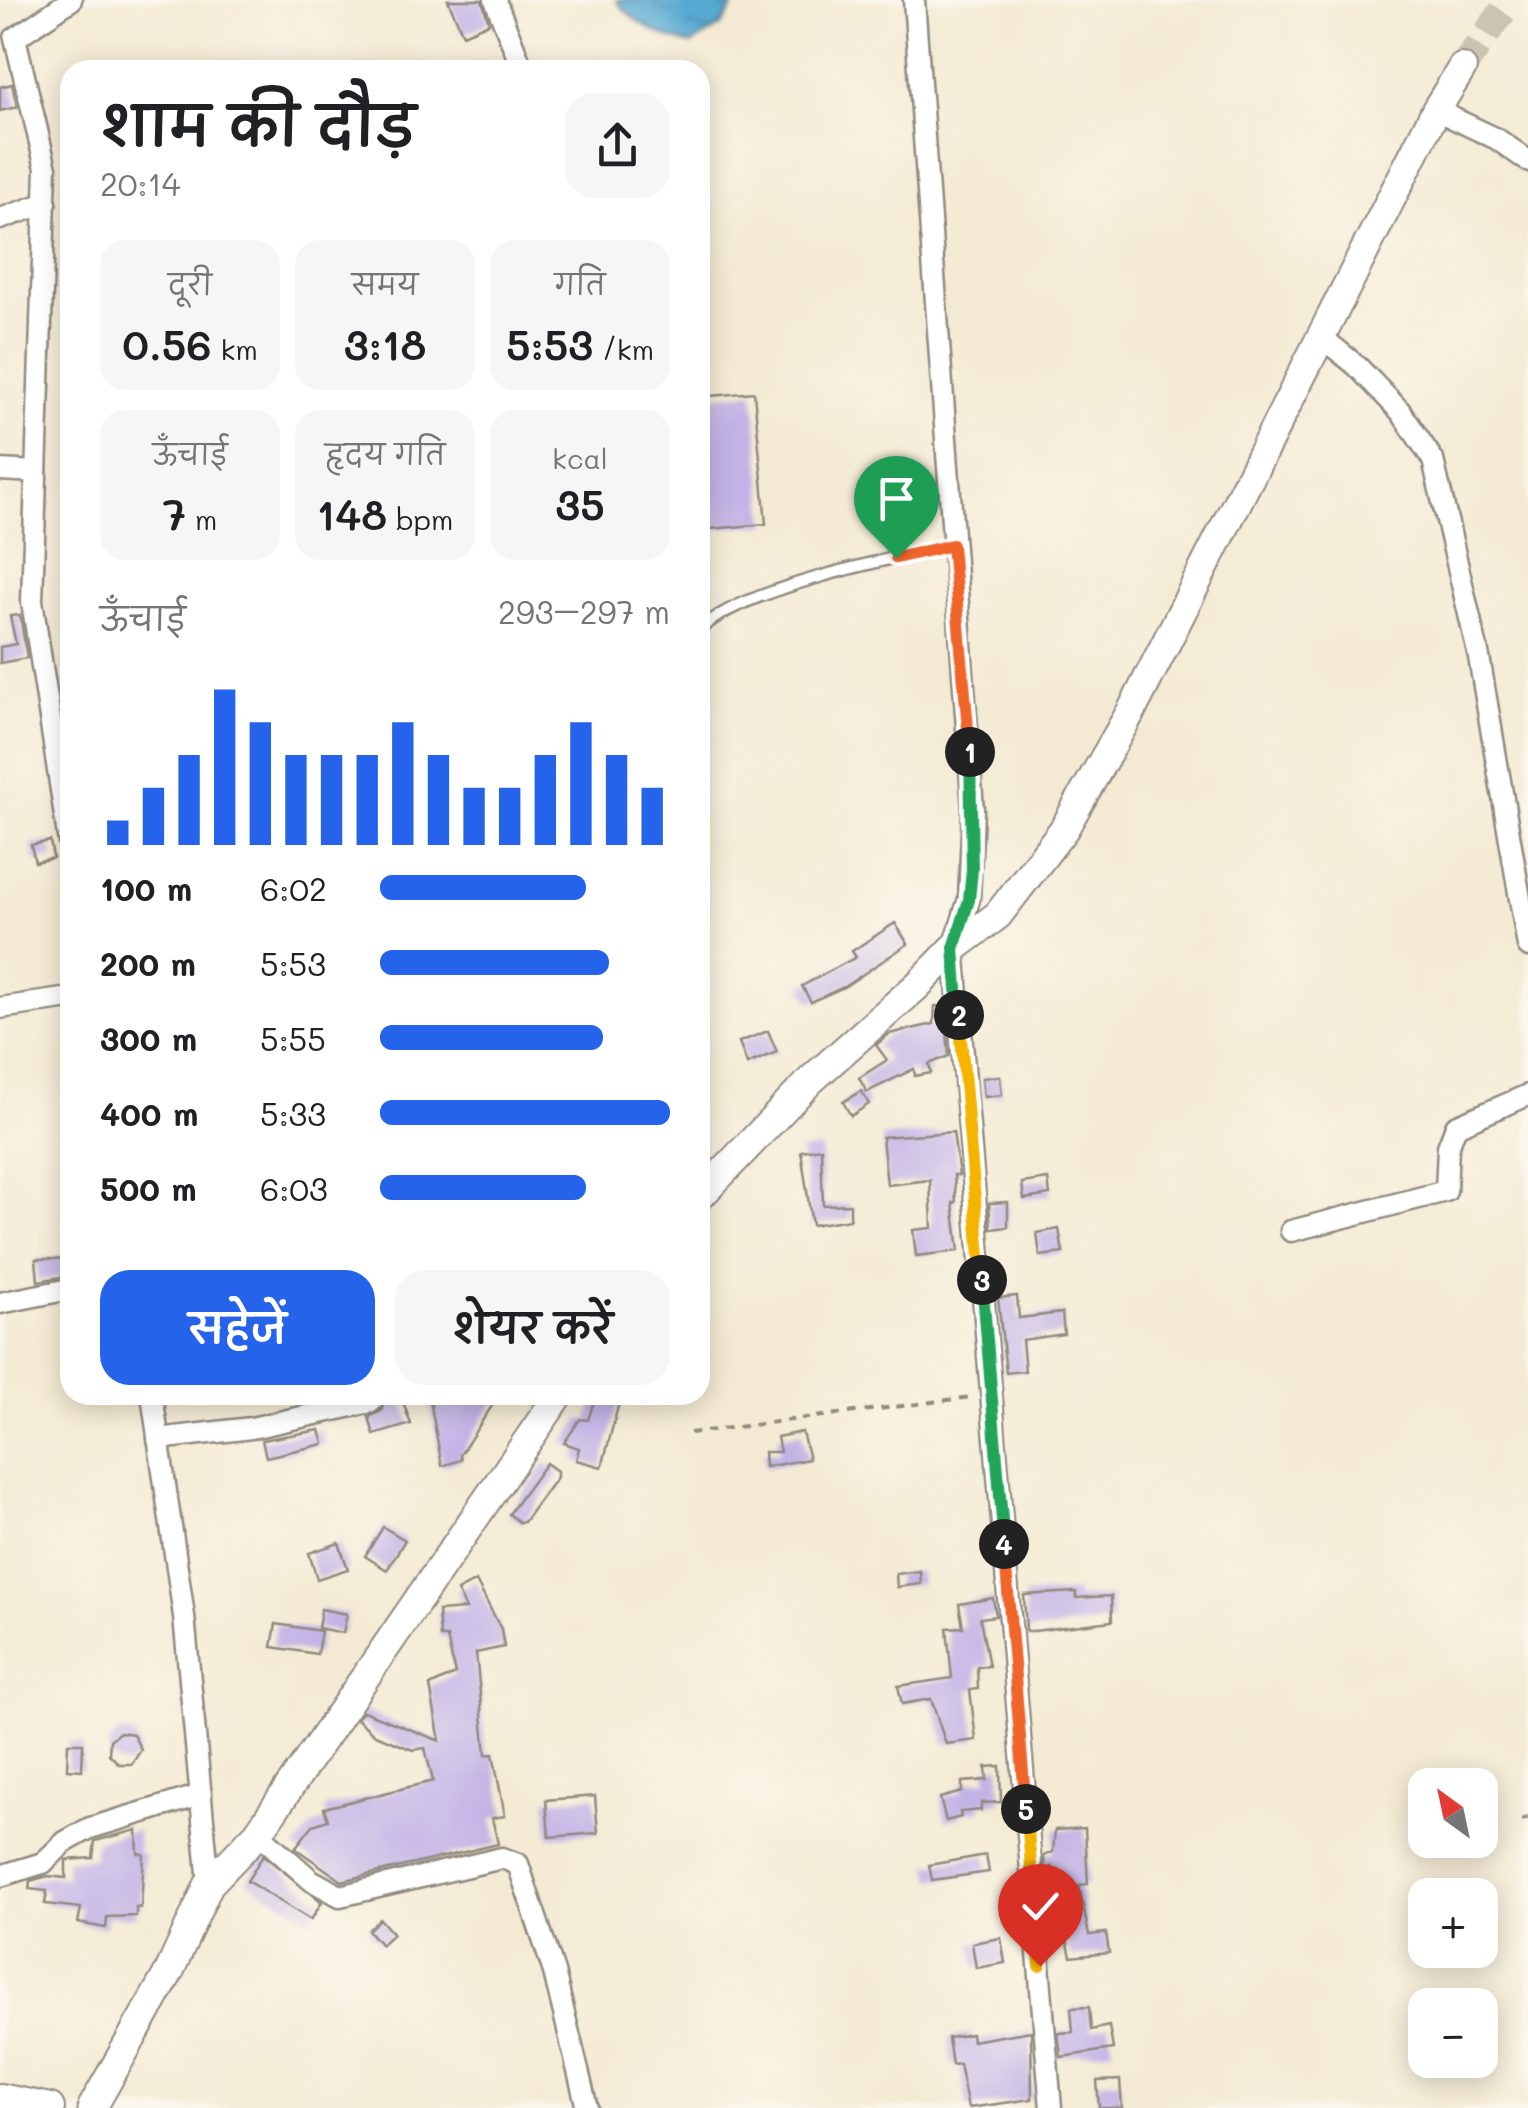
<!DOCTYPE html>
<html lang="hi">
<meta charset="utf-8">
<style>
body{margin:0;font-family:Mali,"Playpen Sans Deva",sans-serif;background:#f6f6f6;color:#202124;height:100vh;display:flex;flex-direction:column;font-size:38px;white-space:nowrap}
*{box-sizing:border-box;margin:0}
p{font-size:32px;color:#757577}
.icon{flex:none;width:55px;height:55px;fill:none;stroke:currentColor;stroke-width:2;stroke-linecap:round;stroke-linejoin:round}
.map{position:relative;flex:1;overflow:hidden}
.sheet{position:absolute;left:60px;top:60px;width:650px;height:1345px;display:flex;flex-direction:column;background:#fff;border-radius:30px;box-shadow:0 5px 25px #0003}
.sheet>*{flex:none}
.needle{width:65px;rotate:327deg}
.tools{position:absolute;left:1408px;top:1768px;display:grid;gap:20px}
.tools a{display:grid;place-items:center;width:90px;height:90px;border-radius:20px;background:#fff;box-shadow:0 5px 25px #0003;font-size:50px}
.pin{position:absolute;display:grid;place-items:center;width:85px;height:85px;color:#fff;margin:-102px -42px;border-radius:50% 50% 50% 0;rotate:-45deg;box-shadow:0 0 10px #0007}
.pin .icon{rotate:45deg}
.km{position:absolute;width:50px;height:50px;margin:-25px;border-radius:50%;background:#222;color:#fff;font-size:28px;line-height:50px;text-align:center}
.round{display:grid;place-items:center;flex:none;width:105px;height:105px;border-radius:30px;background:#f6f6f6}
.overview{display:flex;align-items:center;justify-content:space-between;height:170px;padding:0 40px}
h1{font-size:55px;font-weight:600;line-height:75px}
.metrics{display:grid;grid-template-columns:repeat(3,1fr);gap:15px;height:170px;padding:10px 40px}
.metrics div{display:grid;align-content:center;border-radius:25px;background:#f6f6f6;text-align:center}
.metrics b{font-size:42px;font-weight:600}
.metrics small{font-size:28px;font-weight:400}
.metrics p{font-size:28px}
.chart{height:280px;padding:20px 40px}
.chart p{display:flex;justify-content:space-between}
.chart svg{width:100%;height:180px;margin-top:10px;stroke:#2563eb;stroke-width:6}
.button{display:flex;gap:20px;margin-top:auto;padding:20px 40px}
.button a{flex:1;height:115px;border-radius:30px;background:#2563eb;color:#fff;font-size:40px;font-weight:600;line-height:115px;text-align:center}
.button a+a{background:#f6f6f6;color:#202124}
ul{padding:0 40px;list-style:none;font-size:32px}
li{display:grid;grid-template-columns:160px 120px 1fr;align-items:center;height:75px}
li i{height:25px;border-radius:12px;background:#2563eb}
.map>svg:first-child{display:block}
.water{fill:url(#water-ripples);stroke:#416a7e;stroke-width:2.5}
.building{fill:#c2b3e6}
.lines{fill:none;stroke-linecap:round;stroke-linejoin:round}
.secondary-tunnel{stroke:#ccc4b1;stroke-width:28;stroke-dasharray:28 14;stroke-linecap:butt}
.lane-casing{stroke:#908a7f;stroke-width:15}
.street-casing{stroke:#908a7f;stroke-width:25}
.secondary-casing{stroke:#908a7f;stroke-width:32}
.path{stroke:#908a7f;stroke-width:4;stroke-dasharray:8 8;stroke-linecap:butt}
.lane{stroke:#fff;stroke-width:10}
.street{stroke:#fff;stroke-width:20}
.secondary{stroke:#fff;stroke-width:28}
.split-1-casing{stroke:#fff;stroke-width:20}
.split-2-casing{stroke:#fff;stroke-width:20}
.split-3-casing{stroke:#fff;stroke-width:20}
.split-4-casing{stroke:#fff;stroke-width:20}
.split-5-casing{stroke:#fff;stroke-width:20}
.split-6-casing{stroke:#fff;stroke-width:20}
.split-1{stroke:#f0652b;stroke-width:12}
.split-2{stroke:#22a559;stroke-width:12}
.split-3{stroke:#f5b400;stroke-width:12}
.split-4{stroke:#22a559;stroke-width:12}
.split-5{stroke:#f0652b;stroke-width:12}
.split-6{stroke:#f5b400;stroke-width:12}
</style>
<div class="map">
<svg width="1528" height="2108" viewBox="0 0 1528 2108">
<defs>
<pattern id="water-ripples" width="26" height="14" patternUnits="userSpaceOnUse" patternTransform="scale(2.5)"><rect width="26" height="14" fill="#57a9d2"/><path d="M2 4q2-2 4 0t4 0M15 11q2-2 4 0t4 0" fill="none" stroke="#488aab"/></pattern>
</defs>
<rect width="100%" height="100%" fill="#fbf7ec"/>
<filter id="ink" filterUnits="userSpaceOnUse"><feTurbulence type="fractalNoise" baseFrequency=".01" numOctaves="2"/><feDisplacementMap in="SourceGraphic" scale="20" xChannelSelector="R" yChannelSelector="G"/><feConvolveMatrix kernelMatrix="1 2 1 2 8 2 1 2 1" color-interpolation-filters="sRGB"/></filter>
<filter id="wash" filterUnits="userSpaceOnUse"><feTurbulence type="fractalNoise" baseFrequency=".0048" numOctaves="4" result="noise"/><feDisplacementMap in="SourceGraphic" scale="40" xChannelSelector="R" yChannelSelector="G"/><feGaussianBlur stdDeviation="2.25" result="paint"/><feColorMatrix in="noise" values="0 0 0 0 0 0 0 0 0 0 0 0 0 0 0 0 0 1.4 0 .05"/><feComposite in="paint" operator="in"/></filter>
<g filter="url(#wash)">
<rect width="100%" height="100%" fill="#f4ead3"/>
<!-- water -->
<path class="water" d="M 616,0 L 737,0 L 722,25 L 691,45 C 663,38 633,23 616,0 Z"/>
<g id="blocks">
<!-- building -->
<g class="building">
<polygon points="448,0 482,0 489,23 463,34"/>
<polygon points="12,84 17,107 0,111 0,87"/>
<polygon points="754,392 766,524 700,530 700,397"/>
<polygon points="20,615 27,658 0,663 0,647 16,644 10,616"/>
<polygon points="50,841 53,858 35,862 31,845"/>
<polygon points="895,923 908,944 844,987 811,1002 802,986 856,957 852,951"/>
<polygon points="935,1006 945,1007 949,1056 929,1064 931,1073 915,1076 914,1069 867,1092 859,1078 887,1060 876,1045 889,1034 934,1024"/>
<polygon points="768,1031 777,1052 747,1064 739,1042"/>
<polygon points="1000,1076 1002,1095 984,1097 982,1078"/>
<polygon points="861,1091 869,1104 851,1116 843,1102"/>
<polygon points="953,1132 959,1175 954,1175 956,1202 953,1203 959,1251 916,1256 913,1230 932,1228 930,1180 887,1185 882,1137"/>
<polygon points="821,1148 823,1205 850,1204 850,1219 812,1225 801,1151"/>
<polygon points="1048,1179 1050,1195 1024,1199 1022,1183"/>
<polygon points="1008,1202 1008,1227 991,1229 989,1203"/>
<polygon points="1059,1229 1063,1253 1040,1256 1037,1233"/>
<polygon points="36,1259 67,1259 67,1276 38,1281"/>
<polygon points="1017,1296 1019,1318 1062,1313 1064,1334 1022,1340 1025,1371 1006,1373 998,1298"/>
<polygon points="429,1395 499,1395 460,1455 461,1460 442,1466"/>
<polygon points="596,1395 621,1395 602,1467 576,1460 579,1448 564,1443 580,1419 588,1420"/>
<polygon points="401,1397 411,1424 374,1435 369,1417 381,1411 384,1401"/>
<polygon points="320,1430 324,1444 266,1457 262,1440"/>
<polygon points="802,1432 809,1459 765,1467 764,1452 780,1452 777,1437"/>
<polygon points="546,1463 557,1471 557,1477 524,1522 519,1522 509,1514"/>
<polygon points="383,1527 405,1540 387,1570 365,1556"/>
<polygon points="339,1543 348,1569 317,1579 309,1553"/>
<polygon points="920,1571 921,1584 897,1587 896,1574"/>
<polygon points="476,1581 501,1629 504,1647 476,1653 486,1755 493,1754 505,1816 492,1818 498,1844 342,1881 295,1848 313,1825 328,1820 324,1808 433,1781 425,1748 413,1750 375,1735 357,1719 363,1711 440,1741 430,1686 455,1674 447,1637 440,1637 438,1611 466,1609 457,1591"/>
<polygon points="1076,1592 1076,1598 1111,1596 1112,1621 1026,1632 1024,1595"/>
<polygon points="993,1598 996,1616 980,1618 989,1666 977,1667 978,1689 970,1690 976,1740 946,1744 931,1699 902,1704 898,1686 952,1678 947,1628 963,1627 959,1604"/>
<polygon points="321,1609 347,1614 343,1633 318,1628"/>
<polygon points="276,1624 321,1631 317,1654 272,1647"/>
<polygon points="120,1732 133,1734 141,1750 132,1764 119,1764 109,1754 110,1740"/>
<polygon points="68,1743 83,1743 82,1770 67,1769"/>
<polygon points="1000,1766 1001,1802 981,1803 981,1810 960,1812 961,1817 946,1821 940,1798 962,1792 962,1782 987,1780 986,1767"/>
<polygon points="595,1796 598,1833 549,1837 546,1800"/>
<polygon points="1085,1828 1088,1884 1079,1885 1089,1935 1106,1933 1109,1953 1071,1957 1051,1867 1045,1870 1044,1856 1053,1852 1055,1830"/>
<polygon points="137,1830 138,1853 144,1854 141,1908 136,1907 136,1916 107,1917 106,1928 78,1923 81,1908 45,1904 47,1891 29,1889 30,1881 48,1876 66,1878 66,1860 93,1858 95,1841"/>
<polygon points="263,1855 322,1902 311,1920 247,1881"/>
<polygon points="986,1855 989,1872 932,1880 929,1865"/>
<polygon points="380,1919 393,1934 381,1945 368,1930"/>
<polygon points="1001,1938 1005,1963 976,1968 972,1943"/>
<polygon points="1089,2007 1091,2030 1109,2026 1113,2049 1061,2057 1058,2033 1073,2032 1071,2008"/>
<polygon points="1031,2031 1032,2099 968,2108 959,2064 952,2065 948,2038 971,2034 972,2041"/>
<polygon points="1120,2080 1122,2108 1099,2108 1097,2081"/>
</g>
</g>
</g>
<g filter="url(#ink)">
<use href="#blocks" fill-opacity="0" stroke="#908a7f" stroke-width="2.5"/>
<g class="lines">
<!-- secondary-tunnel -->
<polyline class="secondary-tunnel" points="1462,68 1511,0"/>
<defs>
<path id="lane" d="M 700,630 C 737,590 896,557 952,545"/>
<g id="street">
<polyline points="495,0 523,70"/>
<polyline points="914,0 973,810 969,899 954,948 1051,2108"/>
<polyline points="1436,110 1497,139 1528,161"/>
<polyline points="0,219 46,203"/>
<polyline points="1320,336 1357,366 1401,412 1433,460 1479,657 1528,946"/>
<polyline points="0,470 36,472"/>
<polyline points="70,849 32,601 46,168 15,38 71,0"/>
<polyline points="0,1008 70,998"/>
<polyline points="1291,1231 1446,1191 1448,1147 1456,1126 1528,1095"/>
<polyline points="0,1303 70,1289"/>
<polyline points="152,1395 184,1616 209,1884"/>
<polyline points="158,1439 251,1428 371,1402"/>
<polyline points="258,1833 311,1880 340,1896 502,1858 518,1864 554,1972 587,2108"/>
<polyline points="0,1876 43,1863 65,1842 90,1828 201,1795"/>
</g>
<g id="secondary">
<polyline points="700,1196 811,1080 918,985 954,948 998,915 1064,829 1133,708 1436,110 1462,68"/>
<polyline points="0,2098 50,2108"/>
<polyline points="92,2108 169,1972 209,1884 258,1833 559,1395"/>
</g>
</defs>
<!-- lane casing -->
<use href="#lane" class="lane-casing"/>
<!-- street casing -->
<use href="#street" class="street-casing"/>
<!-- secondary casing -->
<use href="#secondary" class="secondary-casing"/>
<!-- path -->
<g class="path">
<polyline points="690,1433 972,1397"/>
<polyline points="1522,1820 1528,1818"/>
</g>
<!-- lane -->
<use href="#lane" class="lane"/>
<!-- street -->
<use href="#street" class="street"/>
<!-- secondary -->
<use href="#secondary" class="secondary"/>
</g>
</g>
<g class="lines" filter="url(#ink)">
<defs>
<polyline id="split-1" points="896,558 952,545 970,752"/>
<polyline id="split-2" points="959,1015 954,948 969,900 972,870 970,752"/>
<polyline id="split-3" points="959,1015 982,1280"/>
<polyline id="split-4" points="982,1280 1004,1544"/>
<polyline id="split-5" points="1004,1544 1026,1809"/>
<polyline id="split-6" points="1026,1809 1040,1966"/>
</defs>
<!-- split-1 casing -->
<use href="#split-1" class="split-1-casing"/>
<!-- split-2 casing -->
<use href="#split-2" class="split-2-casing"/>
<!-- split-3 casing -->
<use href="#split-3" class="split-3-casing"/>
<!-- split-4 casing -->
<use href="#split-4" class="split-4-casing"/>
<!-- split-5 casing -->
<use href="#split-5" class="split-5-casing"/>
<!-- split-6 casing -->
<use href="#split-6" class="split-6-casing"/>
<!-- split-1 -->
<use href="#split-1" class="split-1"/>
<!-- split-2 -->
<use href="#split-2" class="split-2"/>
<!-- split-3 -->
<use href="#split-3" class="split-3"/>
<!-- split-4 -->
<use href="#split-4" class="split-4"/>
<!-- split-5 -->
<use href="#split-5" class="split-5"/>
<!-- split-6 -->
<use href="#split-6" class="split-6"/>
</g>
</svg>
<div class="tools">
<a><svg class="needle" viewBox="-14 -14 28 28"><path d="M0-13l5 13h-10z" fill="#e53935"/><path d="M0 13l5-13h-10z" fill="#757577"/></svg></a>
<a>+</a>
<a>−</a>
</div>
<div class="pin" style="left:896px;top:558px;background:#1e9e55"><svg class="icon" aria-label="arrive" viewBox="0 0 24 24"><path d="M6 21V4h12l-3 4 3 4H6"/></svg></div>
<div class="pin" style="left:1040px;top:1966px;background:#d93025"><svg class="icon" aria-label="check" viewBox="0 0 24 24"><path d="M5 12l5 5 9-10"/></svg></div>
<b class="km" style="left:970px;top:752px">1</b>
<b class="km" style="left:959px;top:1015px">2</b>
<b class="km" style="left:982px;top:1280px">3</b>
<b class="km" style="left:1004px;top:1544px">4</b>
<b class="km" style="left:1026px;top:1809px">5</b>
<section class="sheet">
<div class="overview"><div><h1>शाम की दौड़</h1><p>20:14</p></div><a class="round"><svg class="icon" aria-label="share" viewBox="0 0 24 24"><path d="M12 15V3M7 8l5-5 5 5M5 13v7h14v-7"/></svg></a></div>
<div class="metrics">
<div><p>दूरी</p><b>0.56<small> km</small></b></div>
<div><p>समय</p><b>3:18</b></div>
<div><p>गति</p><b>5:53<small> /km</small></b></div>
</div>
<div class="metrics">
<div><p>ऊँचाई</p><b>7<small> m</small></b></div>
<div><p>हृदय गति</p><b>148<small> bpm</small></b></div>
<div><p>kcal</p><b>35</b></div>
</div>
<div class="chart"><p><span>ऊँचाई</span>293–297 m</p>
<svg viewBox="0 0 160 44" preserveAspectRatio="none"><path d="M5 44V38M15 44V30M25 44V22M35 44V6M45 44V14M55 44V22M65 44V22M75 44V22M85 44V14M95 44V22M105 44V30M115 44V30M125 44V22M135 44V14M145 44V22M155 44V30"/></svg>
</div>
<ul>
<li><b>100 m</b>6:02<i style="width:71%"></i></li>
<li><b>200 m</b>5:53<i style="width:79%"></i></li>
<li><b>300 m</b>5:55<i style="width:77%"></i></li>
<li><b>400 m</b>5:33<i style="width:100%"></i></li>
<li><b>500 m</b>6:03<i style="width:71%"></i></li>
</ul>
<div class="button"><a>सहेजें</a><a>शेयर करें</a></div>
</section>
</div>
